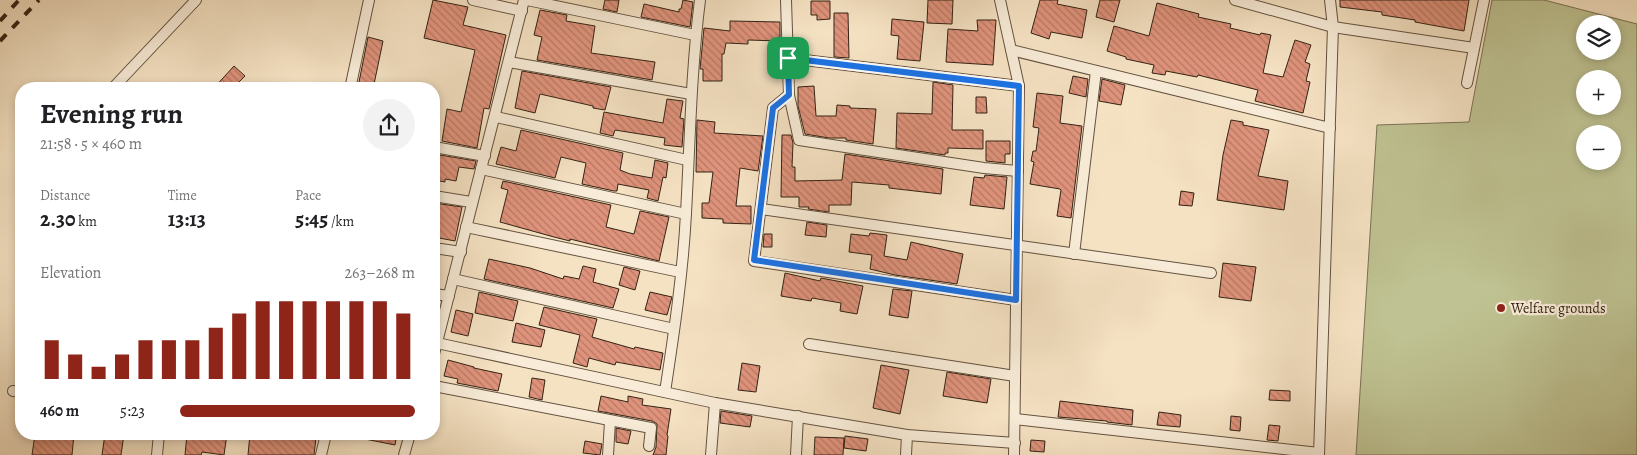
<!DOCTYPE html>
<meta charset="utf-8">
<style>
body{margin:0;font-family:Alegreya,serif;background:#f2f2f2;color:#202124;height:100vh;display:flex;flex-direction:column;font-size:19px;white-space:nowrap}
*{box-sizing:border-box;margin:0}
p{font-size:16px;color:#757577}
.icon{flex:none;width:28px;height:28px;fill:none;stroke:currentColor;stroke-width:2;stroke-linecap:round;stroke-linejoin:round}
.map{position:relative;flex:1;overflow:hidden}
.drawer{position:absolute;left:15px;top:82px;width:425px;height:358px;display:flex;flex-direction:column;background:#fff;border-radius:20px;box-shadow:0 2px 8px #0003}
.drawer>*{flex:none}
.buttons{position:absolute;left:1576px;top:15px;display:grid;gap:10px}
.buttons a{display:grid;place-items:center;width:45px;height:45px;border-radius:50%;background:#fff;box-shadow:0 2px 8px #0003;font-size:25px}
.pin{position:absolute;display:grid;place-items:center;width:42px;height:42px;color:#fff;margin:-21px;border-radius:10px;box-shadow:0 2px 8px #0006}
.round{display:grid;place-items:center;flex:none;width:52px;height:52px;border-radius:26px;background:#f2f2f2}
.head{display:flex;align-items:center;justify-content:space-between;height:85px;padding:0 25px}
h1{font-size:28px;font-weight:700;line-height:38px}
.figures{display:grid;grid-template-columns:repeat(3,1fr);gap:8px;height:85px;padding:5px 25px}
.figures div{display:grid;align-content:center}
.figures b{font-size:21px;font-weight:700}
.figures small{font-size:14px;font-weight:400}
.figures p{font-size:14px}
.chart{height:140px;padding:10px 25px}
.chart p{display:flex;justify-content:space-between}
.chart svg{width:100%;height:90px;margin-top:5px;stroke:#8f2418;stroke-width:6}
ul{padding:0 25px;list-style:none;font-size:16px}
li{display:grid;grid-template-columns:80px 60px 1fr;align-items:center;height:38px}
li i{height:12px;border-radius:6px;background:#8f2418}
.map>svg:first-child{display:block}
.garden{fill:#bfc292;stroke:#797252;fill-rule:evenodd}
.building{fill:url(#building-back-hatch);stroke:#332213}
.lines{fill:none;stroke-linecap:round;stroke-linejoin:round}
.minor-casing{stroke:#64523f;stroke-width:12}
.minor{stroke:#f8ecd8;stroke-width:10}
.rail{stroke:#332213;stroke-width:4;stroke-dasharray:9 9;stroke-linecap:butt}
.route-casing{stroke:#fff;stroke-width:10}
.route{stroke:#1a73e8;stroke-width:6}
.poi-dot{fill:#8f2418;stroke:#f8ecd8;stroke-width:2}
.labels{text-anchor:middle;stroke-width:4.5;stroke-linejoin:round;paint-order:stroke}
.poi-label{font-size:14px;fill:#332213;stroke:#f8ecd8;text-anchor:start}
</style>
<div class="map">
<svg width="1637" height="455" viewBox="0 0 1637 455">
<defs>
<pattern id="building-back-hatch" width="6" height="6" patternUnits="userSpaceOnUse" patternTransform="scale(1.25)"><rect width="6" height="6" fill="#e0937c"/><path d="M-1 5l2 2M0 0l6 6M5-1l2 2" fill="none" stroke="#b67864"/></pattern>
</defs>
<rect width="100%" height="100%" fill="#f5e2c3"/>
<filter id="stains"><feTurbulence type="fractalNoise" baseFrequency=".004" numOctaves="4"/><feColorMatrix values="0 0 0 0 .2 0 0 0 0 .09 0 0 0 0 .02 0 0 0 .5 -.17"/></filter>
<radialGradient id="worn" r=".72"><stop offset=".6" stop-color="#630" stop-opacity="0"/><stop offset="1" stop-color="#630" stop-opacity=".3"/></radialGradient>
<!-- garden -->
<path class="garden" d="M 1492,0 L 1544,0 L 1637,24 L 1637,455 L 1356,455 L 1377,125 L 1469,122 ZM 1585,24 L 1612,24 L 1612,51 L 1585,51 ZM 1585,79 L 1612,79 L 1612,106 L 1585,106 ZM 1585,134 L 1612,134 L 1612,161 L 1585,161 Z"/>
<!-- building -->
<g class="building">
<polygon points="433,0 468,7 463,25 506,35 489,109 484,108 477,148 442,141 447,109 461,112 475,50 424,38"/>
<polygon points="605,0 619,0 617,12 603,9"/>
<polygon points="683,0 693,2 690,27 641,17 644,4 679,12 679,9 681,9"/>
<polygon points="928,0 953,0 952,24 927,23"/>
<polygon points="1040,0 1058,0 1057,4 1087,10 1082,38 1051,32 1049,39 1031,33"/>
<polygon points="1100,0 1120,0 1114,22 1096,17"/>
<polygon points="1340,0 1469,0 1464,31 1415,22 1415,20 1382,15 1382,12 1340,7"/>
<polygon points="811,1 830,1 830,19 817,20 817,15 811,15"/>
<polygon points="1157,3 1199,14 1198,17 1231,24 1230,28 1260,35 1261,33 1271,35 1263,73 1283,77 1295,40 1311,45 1305,62 1310,64 1306,81 1310,82 1303,113 1255,101 1258,90 1198,75 1197,77 1166,71 1165,75 1152,73 1154,65 1126,59 1126,57 1107,51 1114,26 1149,36"/>
<polygon points="540,10 567,15 566,21 595,26 591,53 655,62 652,80 537,60 542,37 534,35"/>
<polygon points="834,13 848,13 849,58 834,57"/>
<polygon points="892,19 924,22 920,61 897,59 899,36 891,35"/>
<polygon points="977,20 996,20 993,65 946,62 948,29 978,31"/>
<polygon points="730,21 780,22 780,41 748,40 748,44 726,43 724,54 722,54 722,81 703,81 703,69 700,69 704,28 730,31"/>
<polygon points="368,37 383,41 373,89 358,87"/>
<polygon points="234,66 245,76 232,89 213,89"/>
<polygon points="522,71 611,87 605,110 593,108 593,106 540,94 535,113 515,108"/>
<polygon points="1073,76 1088,79 1086,97 1069,93"/>
<polygon points="1102,79 1125,85 1121,105 1099,101"/>
<polygon points="933,82 953,85 952,130 983,130 983,149 948,148 948,153 945,153 945,155 896,148 897,113 932,114"/>
<polygon points="814,86 816,116 836,116 837,105 850,106 850,108 876,109 873,144 846,140 846,138 829,138 805,134 798,106 798,87"/>
<polygon points="1037,93 1063,96 1060,123 1082,126 1071,218 1057,216 1061,190 1060,189 1030,184 1034,162 1031,161 1033,151 1036,151 1039,128 1033,127"/>
<polygon points="976,97 986,97 987,113 976,113"/>
<polygon points="667,99 683,101 680,118 684,119 682,147 664,145 665,138 615,130 613,136 600,133 604,112 663,123"/>
<polygon points="697,120 715,122 714,133 763,136 758,171 740,168 736,206 751,206 751,224 723,223 723,219 702,218 702,203 709,203 713,172 696,172"/>
<polygon points="1231,120 1243,122 1243,125 1269,130 1258,176 1288,181 1284,210 1217,200 1223,155"/>
<polygon points="521,130 623,153 620,170 630,174 652,178 655,160 668,163 666,178 663,177 658,201 647,198 649,190 618,184 617,191 614,191 582,184 586,163 561,157 555,178 496,164 501,147 516,151"/>
<polygon points="782,135 791,135 793,143 792,167 795,167 795,181 842,180 845,154 943,169 941,194 889,188 889,185 852,182 851,205 829,205 829,212 808,209 809,207 799,207 799,197 781,197"/>
<polygon points="986,141 1010,141 1010,154 1005,154 1005,163 986,161"/>
<polygon points="434,154 476,161 474,169 459,167 456,181 445,179 445,182 434,180"/>
<polygon points="985,175 1007,177 1004,209 970,205 974,177 984,178"/>
<polygon points="503,181 611,205 606,227 634,234 640,211 669,217 659,261 570,239 570,241 554,237 500,222 508,190 501,188"/>
<polygon points="1181,191 1194,193 1192,206 1179,205"/>
<polygon points="434,203 462,207 455,241 434,237"/>
<polygon points="807,222 827,225 826,237 805,235"/>
<polygon points="870,233 887,235 884,256 907,260 911,242 963,254 957,284 895,275 870,269 872,255 849,252 851,234 869,236"/>
<polygon points="764,234 772,234 772,247 763,247"/>
<polygon points="489,259 530,268 563,279 564,276 579,279 583,266 596,269 593,282 619,289 613,308 484,279"/>
<polygon points="1223,263 1256,267 1251,301 1219,297"/>
<polygon points="624,267 640,271 635,290 619,285"/>
<polygon points="785,273 820,281 821,278 863,286 857,314 840,311 841,303 812,298 811,301 781,296"/>
<polygon points="893,289 912,291 908,318 889,315"/>
<polygon points="479,292 518,301 513,321 475,313"/>
<polygon points="650,292 672,297 667,315 645,310"/>
<polygon points="544,307 597,319 592,337 634,349 635,347 663,353 660,370 616,362 615,365 589,358 587,367 573,363 580,335 539,325"/>
<polygon points="456,310 473,314 468,336 451,332"/>
<polygon points="516,323 545,330 541,347 512,342"/>
<polygon points="448,360 474,367 474,368 502,374 498,391 457,383 458,379 444,376"/>
<polygon points="742,363 760,366 756,392 738,390"/>
<polygon points="881,365 909,370 900,414 873,408"/>
<polygon points="947,372 991,379 987,403 943,396"/>
<polygon points="532,378 545,380 542,400 529,397"/>
<polygon points="1270,390 1290,391 1290,401 1269,400"/>
<polygon points="601,396 628,402 628,396 643,399 642,405 671,409 667,435 668,436 666,455 653,455 656,447 657,424 652,421 598,411"/>
<polygon points="1060,401 1133,410 1132,425 1107,422 1107,421 1058,417"/>
<polygon points="721,411 752,416 750,427 720,423"/>
<polygon points="1159,412 1181,415 1180,427 1157,425"/>
<polygon points="1231,416 1241,417 1240,431 1230,430"/>
<polygon points="1269,425 1280,426 1278,441 1267,440"/>
<polygon points="616,428 631,431 628,444 616,442"/>
<polygon points="35,434 74,434 72,455 32,455"/>
<polygon points="105,434 124,434 121,455 102,455"/>
<polygon points="187,434 227,434 224,455 202,452 201,455 185,455"/>
<polygon points="250,434 288,439 289,434 316,438 314,455 248,455"/>
<polygon points="366,434 397,434 395,445 365,439"/>
<polygon points="845,436 868,439 866,451 844,448"/>
<polygon points="815,437 844,438 843,455 814,455"/>
<polygon points="1031,440 1045,441 1044,452 1030,451"/>
<polygon points="585,441 602,444 600,455 583,453"/>
</g>
<g class="lines">
<defs>
<g id="minor">
<polyline points="473,0 522,11"/>
<polyline points="527,0 695,35"/>
<polyline points="786,0 789,95 799,140 984,168 1018,171"/>
<polyline points="1000,0 1019,86 1014,455"/>
<polyline points="1235,0 1333,27 1474,48"/>
<polyline points="1011,50 1330,128"/>
<polyline points="788,58 1019,86"/>
<polyline points="509,62 691,94"/>
<polyline points="1467,83 1484,0"/>
<polyline points="112,89 196,0"/>
<polyline points="350,89 369,0"/>
<polyline points="789,95 773,108 754,261 1016,300"/>
<polyline points="496,117 687,160"/>
<polyline points="434,147 485,156"/>
<polyline points="481,169 686,214"/>
<polyline points="434,196 471,202"/>
<polyline points="761,209 1211,273"/>
<polyline points="466,227 680,272"/>
<polyline points="434,248 461,252"/>
<polyline points="1074,254 1096,71"/>
<polyline points="453,279 674,329"/>
<polyline points="434,294 449,296"/>
<polyline points="437,343 715,403 907,435 1015,443"/>
<polyline points="809,344 1015,376"/>
<polyline points="434,354 524,0"/>
<polyline points="434,386 651,428 649,446"/>
<polyline points="13,391 21,392"/>
<path d="M 665,392 C 674,333 683,273 686,213 C 690,142 691,71 700,0"/>
<polyline points="1015,419 1319,453"/>
<polyline points="157,455 159,434"/>
<polyline points="321,455 326,434"/>
<polyline points="404,455 410,434"/>
<polyline points="608,455 610,421"/>
<polyline points="711,455 715,403"/>
<polyline points="796,455 798,416"/>
<polyline points="906,455 907,435"/>
<polyline points="1319,455 1333,27 1330,0"/>
</g>
</defs>
<!-- minor casing -->
<use href="#minor" class="minor-casing"/>
<!-- minor -->
<use href="#minor" class="minor"/>
<!-- rail -->
<g class="rail">
<polyline points="0,21 19,0"/>
<polyline points="0,41 39,0"/>
</g>
</g>
<g class="lines">
<defs>
<polygon id="route" points="788,58 1019,86 1016,300 754,260 773,108 789,95"/>
</defs>
<!-- route casing -->
<use href="#route" class="route-casing"/>
<!-- route -->
<use href="#route" class="route"/>
</g>
<!-- markers -->
<circle class="poi-dot" cx="1501" cy="308" r="5"/>
<g class="labels">
<!-- poi labels -->
<g class="poi-label">
<text x="1511" y="313">Welfare grounds</text>
</g>
</g>
<rect width="100%" height="100%" filter="url(#stains)"/>
<rect width="100%" height="100%" fill="url(#worn)"/>
</svg>
<div class="buttons">
<a><svg class="icon" aria-label="layers" viewBox="0 0 24 24"><path d="M12 4l9 5-9 5-9-5zM3 14l9 5 9-5"/></svg></a>
<a>+</a>
<a>−</a>
</div>
<div class="pin" style="left:788px;top:58px;background:#1e9e55"><svg class="icon" aria-label="arrive" viewBox="0 0 24 24"><path d="M6 21V4h12l-3 4 3 4H6"/></svg></div>
<section class="drawer">
<div class="head"><div><h1>Evening run</h1><p>21:58 · 5 × 460 m</p></div><a class="round"><svg class="icon" aria-label="share" viewBox="0 0 24 24"><path d="M12 15V3M7 8l5-5 5 5M5 13v7h14v-7"/></svg></a></div>
<div class="figures">
<div><p>Distance</p><b>2.30<small> km</small></b></div>
<div><p>Time</p><b>13:13</b></div>
<div><p>Pace</p><b>5:45<small> /km</small></b></div>
</div>
<div class="chart"><p><span>Elevation</span>263–268 m</p>
<svg viewBox="0 0 160 44" preserveAspectRatio="none"><path d="M5 44V25M15 44V32M25 44V38M35 44V32M45 44V25M55 44V25M65 44V25M75 44V19M85 44V12M95 44V6M105 44V6M115 44V6M125 44V6M135 44V6M145 44V6M155 44V12"/></svg>
</div>
<ul>
<li><b>460 m</b>5:23<i style="width:100%"></i></li>
</ul>
</section>
</div>
